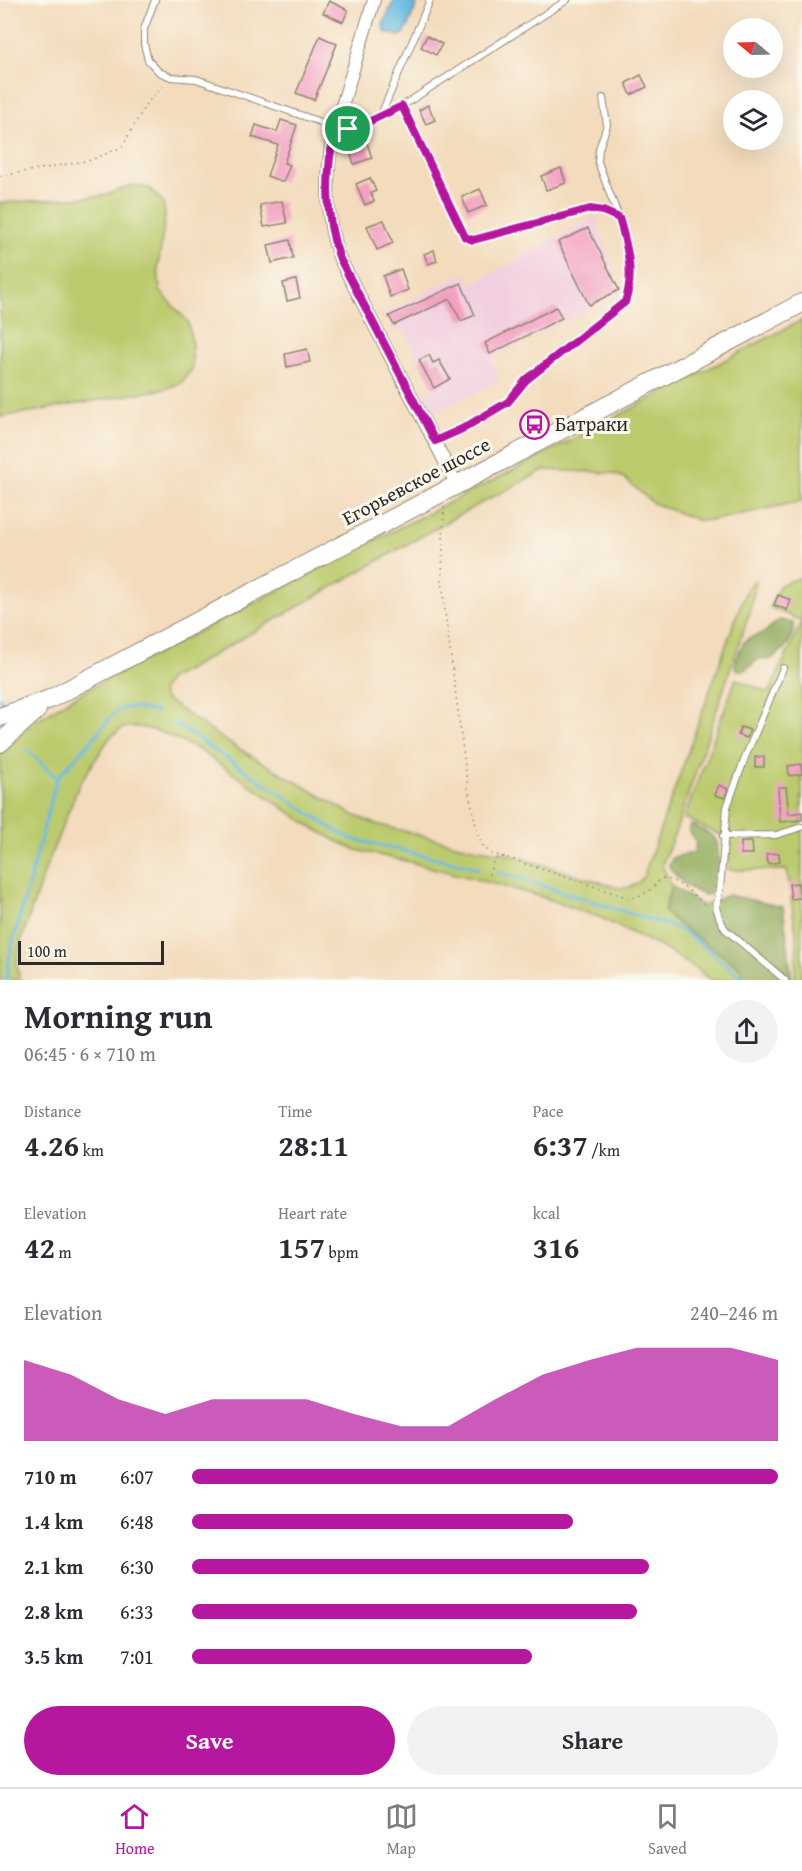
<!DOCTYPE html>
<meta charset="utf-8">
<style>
body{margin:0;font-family:"Gentium Book Plus",serif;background:#f2f2f3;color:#2b2b33;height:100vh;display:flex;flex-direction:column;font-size:22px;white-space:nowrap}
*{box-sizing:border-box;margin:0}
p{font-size:20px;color:#7c7c81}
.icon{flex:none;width:33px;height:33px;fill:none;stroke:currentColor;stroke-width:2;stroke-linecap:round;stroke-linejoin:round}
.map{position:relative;height:980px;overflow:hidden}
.side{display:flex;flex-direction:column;background:#fff;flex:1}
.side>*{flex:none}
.needle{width:39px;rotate:289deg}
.fabs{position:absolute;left:723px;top:18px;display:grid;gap:12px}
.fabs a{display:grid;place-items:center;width:60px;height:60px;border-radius:50%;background:#fff;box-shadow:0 6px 24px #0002;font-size:30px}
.scale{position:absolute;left:18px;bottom:15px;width:146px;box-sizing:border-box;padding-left:6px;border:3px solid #2b2b2b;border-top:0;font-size:16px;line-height:21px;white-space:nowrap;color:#2b2b2b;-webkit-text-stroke:4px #fbf7ec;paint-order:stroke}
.pin{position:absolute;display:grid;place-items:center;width:51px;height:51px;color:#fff;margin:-26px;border:3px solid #fff;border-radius:50%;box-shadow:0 2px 6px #0007}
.round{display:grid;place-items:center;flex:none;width:63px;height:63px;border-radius:32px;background:#f2f2f3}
.summary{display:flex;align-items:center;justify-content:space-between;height:102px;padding:0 24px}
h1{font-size:33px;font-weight:800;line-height:45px}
.stats{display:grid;grid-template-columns:repeat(3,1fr);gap:9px;height:102px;padding:6px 24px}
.stats div{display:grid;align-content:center}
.stats b{font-size:30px;font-weight:800}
.stats small{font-size:16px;font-weight:400}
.stats p{font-size:16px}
.chart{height:168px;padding:12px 24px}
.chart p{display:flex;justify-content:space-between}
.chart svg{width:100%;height:108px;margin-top:6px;fill:#b5179e;opacity:.7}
.action{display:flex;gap:12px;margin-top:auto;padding:12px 24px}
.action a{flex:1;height:69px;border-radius:36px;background:#b5179e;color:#fff;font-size:24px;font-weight:800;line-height:69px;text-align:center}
.action a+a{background:#f2f2f3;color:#2b2b33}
ul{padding:0 24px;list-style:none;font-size:20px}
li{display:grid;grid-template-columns:96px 72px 1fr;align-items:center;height:45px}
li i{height:15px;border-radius:8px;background:#b5179e}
.tabs{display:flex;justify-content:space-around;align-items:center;height:84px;border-top:2px solid #e1e1e2;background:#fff;font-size:16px;color:#7c7c81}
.tabs a{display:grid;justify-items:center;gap:3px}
.tabs .on{color:#b5179e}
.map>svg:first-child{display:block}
.built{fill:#f2cfe0}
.green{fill:#bbca6d;stroke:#737a4c;stroke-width:1.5}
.forest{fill:#94ae60;stroke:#606c46;stroke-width:1.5}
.water{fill:#65b9e1;stroke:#487286;stroke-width:1.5}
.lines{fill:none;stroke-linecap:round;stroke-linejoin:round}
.stream{stroke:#65b9e1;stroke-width:3}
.building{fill:#f3a0c1}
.service-casing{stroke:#8f8374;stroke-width:8}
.minor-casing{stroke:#8f8374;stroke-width:14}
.primary-casing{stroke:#8f8374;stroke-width:20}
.path{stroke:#8f8374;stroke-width:1.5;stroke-dasharray:1.5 4.5;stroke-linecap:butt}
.service{stroke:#fff;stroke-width:6}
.minor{stroke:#fff;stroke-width:12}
.primary{stroke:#fff;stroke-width:18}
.route-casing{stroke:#fff;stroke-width:12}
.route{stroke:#b5179e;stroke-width:8}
.labels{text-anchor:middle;stroke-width:6;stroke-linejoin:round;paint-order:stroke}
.poi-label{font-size:20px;fill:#2b2b2b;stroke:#fbf7ec;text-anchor:start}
.street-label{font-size:20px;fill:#2b2b2b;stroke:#fbf7ec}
</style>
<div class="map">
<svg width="802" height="980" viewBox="0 0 802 980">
<rect width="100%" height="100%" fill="#fbf7ec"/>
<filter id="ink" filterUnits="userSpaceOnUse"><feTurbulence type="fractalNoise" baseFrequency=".0167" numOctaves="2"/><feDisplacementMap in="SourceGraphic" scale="12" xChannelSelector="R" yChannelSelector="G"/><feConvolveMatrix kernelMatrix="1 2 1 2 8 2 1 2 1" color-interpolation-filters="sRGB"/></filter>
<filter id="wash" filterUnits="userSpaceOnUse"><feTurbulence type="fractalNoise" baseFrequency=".008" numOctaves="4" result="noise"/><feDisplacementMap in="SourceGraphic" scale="24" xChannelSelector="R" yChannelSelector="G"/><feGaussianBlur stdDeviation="1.35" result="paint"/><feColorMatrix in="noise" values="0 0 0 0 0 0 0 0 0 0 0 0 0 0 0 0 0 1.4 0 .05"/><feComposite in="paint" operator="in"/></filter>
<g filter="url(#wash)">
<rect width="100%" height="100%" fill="#f3dbbc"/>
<!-- built -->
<polygon class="built" points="595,216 622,292 491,358 500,380 433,413 423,393 434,388 402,328 394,332 385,313 466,272 471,285"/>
<!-- green -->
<g class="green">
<polygon points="133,185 149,188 163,202 165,216 158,268 160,291 188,322 192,345 192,369 181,383 164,389 0,417 0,203 102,196"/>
<path d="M 802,320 L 802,501 L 719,519 L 700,521 L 653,503 L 624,478 L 612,473 L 544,470 L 455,517 L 187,670 L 169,679 L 162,690 L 164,698 L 170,702 L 229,743 L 353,815 L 376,824 L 472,848 L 504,853 L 616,887 C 627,890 639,885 644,875 L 740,606 L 748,587 L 756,580 L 750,611 L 676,830 L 662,865 L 671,886 L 665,912 L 687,931 L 742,969 L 741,980 L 710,980 L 697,969 L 663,948 L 601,918 L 539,896 L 410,862 L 356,850 L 337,841 L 313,828 L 199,750 L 161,732 L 140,727 L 129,727 L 123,728 L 110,737 L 79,785 L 46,867 L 20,944 L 17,962 L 19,980 L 0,980 L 0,753 L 35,721 L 72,698 L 351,552 L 508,473 Z"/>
<polygon points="802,577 802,621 770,607 780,585"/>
<polygon points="802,621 802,980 798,980 795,977 797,941 787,870 729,870 729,839 684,818 736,679 769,693"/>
</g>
<!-- forest -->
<g class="forest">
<path d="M 781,620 L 793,623 C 797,638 781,653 769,660 L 760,658 L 745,670 L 737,670 L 735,667 C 737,657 741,641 751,637 C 756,635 761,635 765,632 C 771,627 774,622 781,620 Z"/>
<path d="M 691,825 C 696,826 711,834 715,839 C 720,845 719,883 715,890 C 713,893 710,894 707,895 C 693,893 676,879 669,866 L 672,859 L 674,857 L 694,853 L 696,843 L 689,830 Z"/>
<polygon points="671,886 703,906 728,895 783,907 792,980 741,980 742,969 687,931 664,912"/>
</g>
<!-- water -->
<polygon class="water" points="394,0 418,1 405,33 400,36 385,32 383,25"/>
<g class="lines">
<!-- stream -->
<g class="stream">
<polyline points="0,698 3,704"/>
<polyline points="174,723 336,831 352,839 479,868"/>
<polyline points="26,749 57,778"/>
<polyline points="498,872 674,927 686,933 746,980"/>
<polyline points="6,980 11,950 57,778 92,740 109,719 119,710 130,707 156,712"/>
</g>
</g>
<g id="blocks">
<!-- building -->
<g class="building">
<polygon points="329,1 348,10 343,22 323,13"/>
<polygon points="320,36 337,44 314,100 296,93"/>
<polygon points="427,36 442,44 436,55 421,47"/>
<polygon points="641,75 647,87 631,95 626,83"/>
<polygon points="428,105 435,120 426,124 419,110"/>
<polygon points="281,120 297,125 284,163 290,165 283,182 267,176 278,145 252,137 256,125 277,132"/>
<polygon points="367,143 372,158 354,164 349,150"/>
<polygon points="561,168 566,183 546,190 541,176"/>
<polygon points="370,178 376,191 371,193 374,201 365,205 356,184"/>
<polygon points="480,189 487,205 468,213 462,197"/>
<polygon points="282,201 287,223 264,227 260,205"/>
<polygon points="384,220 393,243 377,250 367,226"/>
<polygon points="588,228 619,290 589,305 558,242"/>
<polygon points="290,240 293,258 272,263 268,245"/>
<polygon points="434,250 437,261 428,264 424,254"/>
<polygon points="401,269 408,290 390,297 383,276"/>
<polygon points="296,280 300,298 287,301 283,283"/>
<polygon points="461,283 475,315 461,321 450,299 394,325 389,316"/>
<polygon points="556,307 562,318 490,354 485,343"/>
<polygon points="307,349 310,362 287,367 285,354"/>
<polygon points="429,355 433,363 439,360 450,379 434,388 419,360"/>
<polygon points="778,595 791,600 787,610 774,605"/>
<polygon points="741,727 750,730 747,738 738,735"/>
<rect x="755" y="757" width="9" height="10"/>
<polygon points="801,764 802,774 789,776 788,766"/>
<polygon points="719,785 728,789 725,798 715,795"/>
<polygon points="778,787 786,787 789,814 802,812 802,820 780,822"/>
<polygon points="741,842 752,842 753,854 741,854"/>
<polygon points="779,853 780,862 768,864 766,854"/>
<polygon points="798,883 800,898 791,899 789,884"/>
</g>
</g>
</g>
<g filter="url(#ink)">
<use href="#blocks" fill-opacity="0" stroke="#8f8374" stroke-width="1.5"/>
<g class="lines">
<defs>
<g id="service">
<polyline points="155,0 144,29 144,44 148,60 159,72 171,77 196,79 335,127 348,129 360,126 402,106 567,0"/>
<polyline points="402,106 465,237 473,240 590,209 603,211 619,218"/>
<polyline points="380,117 430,0"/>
<polyline points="435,441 462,429 508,402 526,380 625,302 630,280 627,245 619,218 598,162 599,149 607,125 603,98"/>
<polyline points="783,668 746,755 727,807 720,889 716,907 719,917 725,929 785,980"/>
<polyline points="723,836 776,835 802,827"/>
</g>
<path id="minor" d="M 374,0 L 332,139 C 326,179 325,221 340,259 L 457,485"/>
<g id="primary">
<polyline points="0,717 50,699 802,303"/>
<polyline points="0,743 37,710"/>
</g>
</defs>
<!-- service casing -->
<use href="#service" class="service-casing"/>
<!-- minor casing -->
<use href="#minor" class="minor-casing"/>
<!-- primary casing -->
<use href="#primary" class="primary-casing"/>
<!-- path -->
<g class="path">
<polyline points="0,176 91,160 122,147 146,104 165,84"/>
<polyline points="444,507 442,579 444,604 468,789 479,839 484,847 492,854 505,857"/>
<path d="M 489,875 L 492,864 L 497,858 L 505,857 L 629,898 C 646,896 651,890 661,878 C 679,880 694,895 707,907"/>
</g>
<!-- service -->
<use href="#service" class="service"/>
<!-- minor -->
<use href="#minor" class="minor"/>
<!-- primary -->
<use href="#primary" class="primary"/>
</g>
</g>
<g class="lines" filter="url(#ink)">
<defs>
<path id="route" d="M 402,106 L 465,237 L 473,240 L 590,209 L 603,211 L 619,218 C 627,245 635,275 625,302 L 526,380 L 508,402 L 462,429 L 435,441 L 340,259 C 324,217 326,170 335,127 L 348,129 L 360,126 Z"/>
</defs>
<!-- route casing -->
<use href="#route" class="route-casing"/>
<!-- route -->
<use href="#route" class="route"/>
</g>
<!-- icons -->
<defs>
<symbol id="bus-ring" viewBox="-11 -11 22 22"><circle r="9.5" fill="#fbf7ec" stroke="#b5179e" stroke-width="1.5"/><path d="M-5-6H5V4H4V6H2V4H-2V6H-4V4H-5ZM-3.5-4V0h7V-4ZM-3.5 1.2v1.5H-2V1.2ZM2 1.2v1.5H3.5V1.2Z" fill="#b5179e"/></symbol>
</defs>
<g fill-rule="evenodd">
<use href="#bus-ring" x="518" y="408" width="33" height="33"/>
</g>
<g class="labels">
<!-- poi labels -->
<g class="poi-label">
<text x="555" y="431">Батраки</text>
</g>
<!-- street labels -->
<g class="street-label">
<text transform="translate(416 481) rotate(-28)" y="7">Егорьевское шоссе</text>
</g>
</g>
</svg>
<div class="fabs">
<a><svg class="needle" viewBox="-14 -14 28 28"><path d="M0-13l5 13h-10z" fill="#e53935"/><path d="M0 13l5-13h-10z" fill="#7c7c81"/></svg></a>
<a><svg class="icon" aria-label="layers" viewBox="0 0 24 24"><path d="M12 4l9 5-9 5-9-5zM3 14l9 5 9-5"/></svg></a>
</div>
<div class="scale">100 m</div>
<div class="pin" style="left:348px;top:129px;background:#1e9e55"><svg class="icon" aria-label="arrive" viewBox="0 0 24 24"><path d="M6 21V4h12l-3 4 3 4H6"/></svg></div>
</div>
<section class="side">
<div class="summary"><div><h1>Morning run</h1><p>06:45 · 6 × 710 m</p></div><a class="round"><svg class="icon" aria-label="share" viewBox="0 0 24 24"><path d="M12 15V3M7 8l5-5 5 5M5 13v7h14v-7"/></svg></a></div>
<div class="stats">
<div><p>Distance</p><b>4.26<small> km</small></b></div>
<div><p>Time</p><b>28:11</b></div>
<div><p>Pace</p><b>6:37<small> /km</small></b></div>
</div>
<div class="stats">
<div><p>Elevation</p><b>42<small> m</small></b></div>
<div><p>Heart rate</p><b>157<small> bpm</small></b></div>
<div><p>kcal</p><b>316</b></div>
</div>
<div class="chart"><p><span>Elevation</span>240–246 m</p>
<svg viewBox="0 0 160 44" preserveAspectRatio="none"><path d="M0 44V11L10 17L20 27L30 33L40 27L50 27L60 27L70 33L80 38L90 38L100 27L110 17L120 11L130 6L140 6L150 6L160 11V44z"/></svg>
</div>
<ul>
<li><b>710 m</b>6:07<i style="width:100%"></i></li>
<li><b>1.4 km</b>6:48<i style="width:65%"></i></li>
<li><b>2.1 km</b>6:30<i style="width:78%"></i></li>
<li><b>2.8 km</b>6:33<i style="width:76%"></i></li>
<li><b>3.5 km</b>7:01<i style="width:58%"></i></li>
</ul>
<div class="action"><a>Save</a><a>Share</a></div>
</section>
<nav class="tabs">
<a class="on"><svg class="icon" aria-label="home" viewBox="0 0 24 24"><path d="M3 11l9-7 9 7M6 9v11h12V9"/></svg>Home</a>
<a><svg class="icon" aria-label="map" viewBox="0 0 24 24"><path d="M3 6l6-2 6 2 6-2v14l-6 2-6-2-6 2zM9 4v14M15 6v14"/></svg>Map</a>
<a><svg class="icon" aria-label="saved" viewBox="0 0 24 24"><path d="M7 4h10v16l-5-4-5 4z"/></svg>Saved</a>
</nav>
